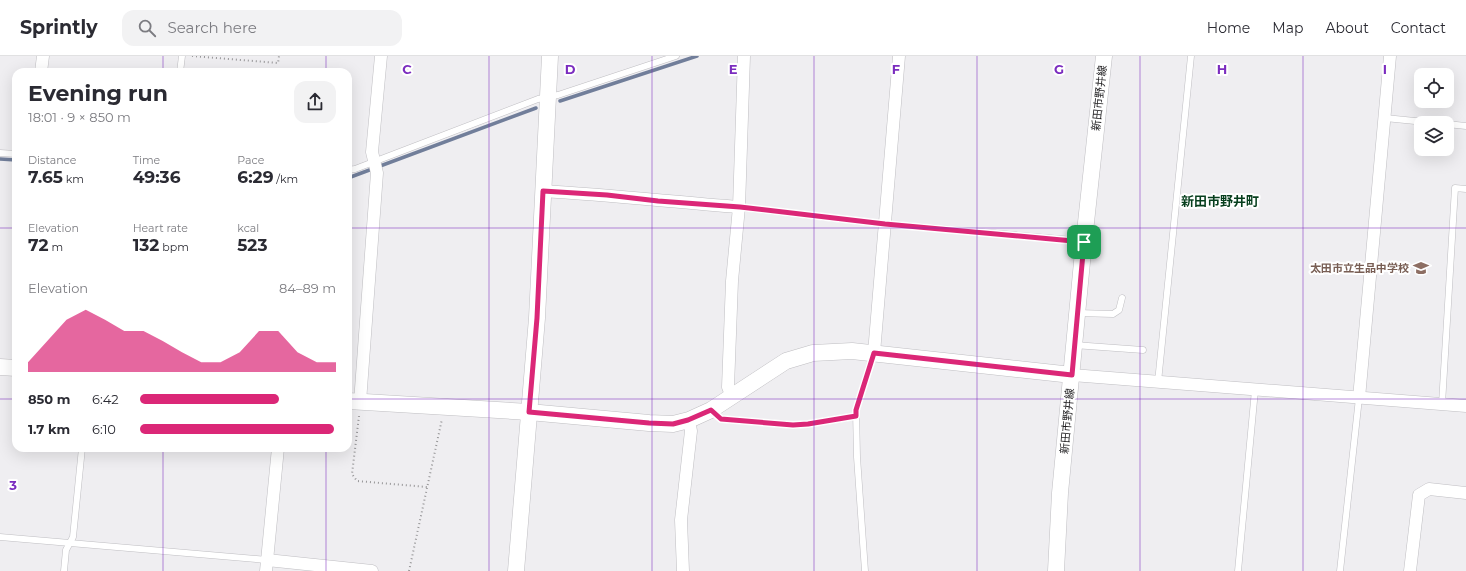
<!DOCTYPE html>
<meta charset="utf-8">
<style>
body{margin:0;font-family:Montserrat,"Noto Sans JP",sans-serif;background:#f2f2f3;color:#2b2b33;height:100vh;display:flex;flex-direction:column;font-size:15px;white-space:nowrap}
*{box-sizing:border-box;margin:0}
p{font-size:13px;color:#7c7c81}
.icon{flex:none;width:22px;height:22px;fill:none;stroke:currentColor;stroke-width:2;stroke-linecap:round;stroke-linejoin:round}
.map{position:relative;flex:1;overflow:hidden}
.sheet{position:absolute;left:12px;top:12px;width:340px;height:384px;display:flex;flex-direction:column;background:#fff;border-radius:12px;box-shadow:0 4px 16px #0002}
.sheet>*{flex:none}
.tools{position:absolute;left:1414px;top:12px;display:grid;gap:8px}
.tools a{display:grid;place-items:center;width:40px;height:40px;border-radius:8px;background:#fff;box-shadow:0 4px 16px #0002;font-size:20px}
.pin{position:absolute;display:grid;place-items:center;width:34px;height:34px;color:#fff;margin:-17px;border-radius:8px;box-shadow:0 2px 6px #0006}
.round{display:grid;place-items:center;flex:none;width:42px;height:42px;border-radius:12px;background:#f2f2f3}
.head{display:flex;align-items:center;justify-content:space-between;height:68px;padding:0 16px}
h1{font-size:22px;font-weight:700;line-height:30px}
.metrics{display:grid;grid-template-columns:repeat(3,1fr);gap:6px;height:68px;padding:4px 16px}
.metrics div{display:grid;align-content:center}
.metrics b{font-size:17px;font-weight:700}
.metrics small{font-size:11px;font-weight:400}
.metrics p{font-size:11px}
.chart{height:112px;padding:8px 16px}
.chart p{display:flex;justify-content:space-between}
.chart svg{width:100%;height:72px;margin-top:4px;fill:#db2777;opacity:.7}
ul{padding:0 16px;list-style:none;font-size:13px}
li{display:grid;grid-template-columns:64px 48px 1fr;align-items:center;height:30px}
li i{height:10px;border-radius:5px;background:#db2777}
header{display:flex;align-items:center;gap:24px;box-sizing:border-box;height:56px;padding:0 20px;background:#fff;border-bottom:1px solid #e1e1e2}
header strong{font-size:19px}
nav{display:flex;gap:22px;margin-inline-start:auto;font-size:14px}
.search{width:280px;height:36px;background:#f2f2f3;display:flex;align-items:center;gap:10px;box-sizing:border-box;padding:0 14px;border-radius:12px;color:#7c7c81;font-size:15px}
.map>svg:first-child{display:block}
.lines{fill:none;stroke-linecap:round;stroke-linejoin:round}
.stream{stroke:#717e9a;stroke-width:3.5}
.lane-casing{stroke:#bfbec2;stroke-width:7}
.street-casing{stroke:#bfbec2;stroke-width:13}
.secondary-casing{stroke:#bfbec2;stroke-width:17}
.path{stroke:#969597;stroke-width:2;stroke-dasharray:1 3;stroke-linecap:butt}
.lane{stroke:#fff;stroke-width:6}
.street{stroke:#fff;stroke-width:12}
.secondary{stroke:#fff;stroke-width:16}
.route-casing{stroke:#fff;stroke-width:8}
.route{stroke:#db2777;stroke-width:5}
.grid{fill:none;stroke:#7b2cbf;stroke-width:1;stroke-opacity:0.55}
.labels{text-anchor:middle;stroke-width:4;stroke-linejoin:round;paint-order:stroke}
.street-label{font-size:11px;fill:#1d1c1e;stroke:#fff}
.education-label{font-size:11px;font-weight:bold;fill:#785e54;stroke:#fff;text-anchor:end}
.quarter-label{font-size:13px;font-weight:bold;fill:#073f1e;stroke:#fff}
.grid-label{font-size:13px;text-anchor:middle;font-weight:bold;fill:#7b2cbf;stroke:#fff;stroke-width:4;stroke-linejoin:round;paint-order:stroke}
</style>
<header>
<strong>Sprintly</strong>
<div class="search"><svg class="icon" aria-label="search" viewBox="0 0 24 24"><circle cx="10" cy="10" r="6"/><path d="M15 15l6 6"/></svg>Search here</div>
<nav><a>Home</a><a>Map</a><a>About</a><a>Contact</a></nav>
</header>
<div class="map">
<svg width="1466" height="515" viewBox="0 0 1466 515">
<rect width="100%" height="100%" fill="#efeef1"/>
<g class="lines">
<!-- stream -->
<g class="stream">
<polyline points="560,45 697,0"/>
<polyline points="0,103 16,104"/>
<polyline points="348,122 536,52"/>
</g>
<defs>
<g id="lane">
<polyline points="180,16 182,0"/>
<polyline points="1385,62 1435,67"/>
<polyline points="1447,68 1466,70"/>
<polyline points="0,97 16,98"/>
<polyline points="348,114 355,113 538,43 558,39 676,0"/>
<polyline points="739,151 885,168 1084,185"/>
<polyline points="1077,257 1113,258 1119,254 1122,242"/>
<polyline points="1074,289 1143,294"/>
<polyline points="1158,326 1191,0"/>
<polyline points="1442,348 1455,132 1466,133"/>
<polyline points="712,355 721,363 793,369 808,368 856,360"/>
<polyline points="0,481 267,504"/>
<polyline points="64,515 66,494 73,481 82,392"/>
<polyline points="865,515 857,401 856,354 873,299"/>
<polyline points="1238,515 1255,334"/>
<polyline points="1340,515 1359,342"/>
</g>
<g id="street">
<polyline points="41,16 43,0"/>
<path d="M 543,135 C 609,139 674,146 739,151"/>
<polyline points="874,297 899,0"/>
<polyline points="1072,319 1466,350"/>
<polyline points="732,341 728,331 732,225 739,151 744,0"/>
<polyline points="1359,342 1390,0"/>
<polyline points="360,346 377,117 372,96 381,0"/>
<polyline points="267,504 372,515"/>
<polyline points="266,515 278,392"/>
<polyline points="683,515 681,464 691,375 689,364"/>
<polyline points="1410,515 1419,439 1429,433 1466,437"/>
</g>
<g id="secondary">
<polyline points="0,311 16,312"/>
<polyline points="348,345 529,356 649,367 673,368 689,364 711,354 786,305 813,297 852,295 1072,319"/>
<polyline points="516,515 537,262 550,0"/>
<polyline points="1056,515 1060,437 1084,185 1104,0"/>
</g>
</defs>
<!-- lane casing -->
<use href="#lane" class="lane-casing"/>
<!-- street casing -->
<use href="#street" class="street-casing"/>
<!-- secondary casing -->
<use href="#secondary" class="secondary-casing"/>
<!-- path -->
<g class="path">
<polyline points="192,0 278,7 279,0"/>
<polyline points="359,360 352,418 357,425 427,431"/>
<polyline points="409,515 442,363"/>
</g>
<!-- lane -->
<use href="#lane" class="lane"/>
<!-- street -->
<use href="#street" class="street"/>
<!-- secondary -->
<use href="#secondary" class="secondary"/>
</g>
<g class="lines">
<defs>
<polygon id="route" points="543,135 607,139 658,145 740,151 885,168 1084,186 1072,319 874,297 856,354 856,360 808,368 793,369 721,363 711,354 688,364 673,368 649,367 529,356 537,262"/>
</defs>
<!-- route casing -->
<use href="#route" class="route-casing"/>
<!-- route -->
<use href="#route" class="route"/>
</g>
<!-- grid -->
<path class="grid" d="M 163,0 L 163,16M 326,0 L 326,16M 489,0 L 489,515M 652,0 L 652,515M 814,0 L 814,515M 977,0 L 977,515M 1140,0 L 1140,515M 1303,0 L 1303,515M 0,172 L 16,172M 348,172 L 1466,172M 0,343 L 16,343M 348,343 L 1466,343M 163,392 L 163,515M 326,392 L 326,515"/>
<!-- icons -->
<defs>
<symbol id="school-bare" viewBox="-9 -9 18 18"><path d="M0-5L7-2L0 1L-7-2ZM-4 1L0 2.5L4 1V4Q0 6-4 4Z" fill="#8d6e63" stroke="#fff" stroke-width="2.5" paint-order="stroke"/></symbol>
</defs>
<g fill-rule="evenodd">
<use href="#school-bare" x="1410" y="201" width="22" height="22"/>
</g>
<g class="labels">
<!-- street labels -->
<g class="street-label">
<text transform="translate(1099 42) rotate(-84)" y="4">新田市野井線</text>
<text transform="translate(1067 365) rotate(-85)" y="4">新田市野井線</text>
</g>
<!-- education labels -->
<g class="education-label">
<text x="1409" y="216">太田市立生品中学校</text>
</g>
<!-- quarter labels -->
<g class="quarter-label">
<text x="1220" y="150">新田市野井町</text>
</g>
</g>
<g class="grid-label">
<text x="407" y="18">C</text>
<text x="570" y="18">D</text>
<text x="733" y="18">E</text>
<text x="896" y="18">F</text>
<text x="1059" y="18">G</text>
<text x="1222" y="18">H</text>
<text x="1385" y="18">I</text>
<text x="13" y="434">3</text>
</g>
</svg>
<div class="tools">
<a><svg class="icon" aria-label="locate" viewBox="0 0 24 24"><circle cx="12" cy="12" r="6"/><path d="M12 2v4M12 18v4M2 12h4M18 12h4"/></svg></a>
<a><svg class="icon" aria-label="layers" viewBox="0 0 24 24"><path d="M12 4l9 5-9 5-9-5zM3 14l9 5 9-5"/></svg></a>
</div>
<div class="pin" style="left:1084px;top:186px;background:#1e9e55"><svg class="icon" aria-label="arrive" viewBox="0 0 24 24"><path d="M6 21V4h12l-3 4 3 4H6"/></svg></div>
<section class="sheet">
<div class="head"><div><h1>Evening run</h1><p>18:01 · 9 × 850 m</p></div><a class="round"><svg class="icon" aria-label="share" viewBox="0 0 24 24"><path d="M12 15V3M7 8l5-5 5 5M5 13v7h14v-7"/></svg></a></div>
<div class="metrics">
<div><p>Distance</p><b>7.65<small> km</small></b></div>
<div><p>Time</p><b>49:36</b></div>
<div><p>Pace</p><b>6:29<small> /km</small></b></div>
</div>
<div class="metrics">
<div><p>Elevation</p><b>72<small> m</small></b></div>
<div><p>Heart rate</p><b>132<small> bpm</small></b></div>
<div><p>kcal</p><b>523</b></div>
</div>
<div class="chart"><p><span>Elevation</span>84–89 m</p>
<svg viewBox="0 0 160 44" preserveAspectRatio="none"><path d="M0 44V38L10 25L20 12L30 6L40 12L50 19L60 19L70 25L80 32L90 38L100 38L110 32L120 19L130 19L140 32L150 38L160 38V44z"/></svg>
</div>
<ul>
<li><b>850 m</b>6:42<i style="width:71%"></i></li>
<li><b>1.7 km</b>6:10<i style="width:99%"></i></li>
</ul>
</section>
</div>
